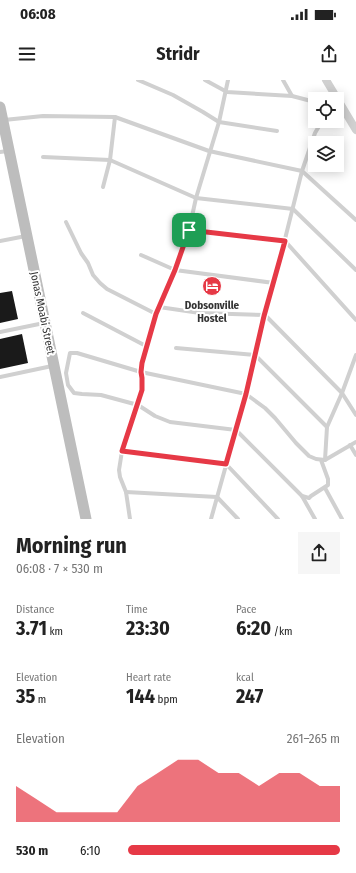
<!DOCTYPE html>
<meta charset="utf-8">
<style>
body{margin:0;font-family:"Fira Sans Condensed",sans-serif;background:#f6f6f6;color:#222;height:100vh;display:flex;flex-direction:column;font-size:15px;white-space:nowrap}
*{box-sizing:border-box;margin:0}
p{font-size:13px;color:#767676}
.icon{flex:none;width:22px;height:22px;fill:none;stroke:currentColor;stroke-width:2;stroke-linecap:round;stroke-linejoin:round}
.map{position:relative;height:439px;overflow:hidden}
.details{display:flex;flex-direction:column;background:#fff;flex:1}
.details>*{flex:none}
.tools{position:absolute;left:308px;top:12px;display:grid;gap:8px}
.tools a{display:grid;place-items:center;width:36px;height:36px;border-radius:0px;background:#fff;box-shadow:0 2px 10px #0003;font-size:20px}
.pin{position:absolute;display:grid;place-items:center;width:34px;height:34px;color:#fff;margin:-17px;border-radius:8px;box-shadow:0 2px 6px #0006}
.round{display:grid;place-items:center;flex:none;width:42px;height:42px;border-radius:0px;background:#f6f6f6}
.head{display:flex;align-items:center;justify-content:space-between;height:68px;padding:0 16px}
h1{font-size:22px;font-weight:700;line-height:30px}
.metrics{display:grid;grid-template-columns:repeat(3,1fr);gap:6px;height:68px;padding:4px 16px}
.metrics div{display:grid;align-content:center}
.metrics b{font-size:20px;font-weight:700}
.metrics small{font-size:11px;font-weight:400}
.metrics p{font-size:11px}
.chart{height:112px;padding:8px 16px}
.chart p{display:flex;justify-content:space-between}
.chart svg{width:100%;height:72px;margin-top:4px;fill:#e63946;opacity:.7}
ul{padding:0 16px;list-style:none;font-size:13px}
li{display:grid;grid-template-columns:64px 48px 1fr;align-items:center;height:30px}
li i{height:10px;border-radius:5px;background:#e63946}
.status{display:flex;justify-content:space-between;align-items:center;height:28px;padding:0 20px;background:#fff;direction:ltr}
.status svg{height:11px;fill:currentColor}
header{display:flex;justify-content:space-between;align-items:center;height:52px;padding:0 16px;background:#fff;font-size:18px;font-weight:700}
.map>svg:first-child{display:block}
.building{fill:#1a1a1a}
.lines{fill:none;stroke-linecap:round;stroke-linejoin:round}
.lane{stroke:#d0d0d0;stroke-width:4}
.street{stroke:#d0d0d0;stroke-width:8}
.secondary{stroke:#bdbdbd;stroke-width:11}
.route-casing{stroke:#fff;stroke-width:8}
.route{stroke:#e63946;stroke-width:5}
.labels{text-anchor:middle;stroke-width:4;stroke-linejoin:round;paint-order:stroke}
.poi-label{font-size:11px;font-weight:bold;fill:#333;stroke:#fff}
.street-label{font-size:11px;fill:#333;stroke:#fff}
</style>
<div class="status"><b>06:08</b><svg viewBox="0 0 49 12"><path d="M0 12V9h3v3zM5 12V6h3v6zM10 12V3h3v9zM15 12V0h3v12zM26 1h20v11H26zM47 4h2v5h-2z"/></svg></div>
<header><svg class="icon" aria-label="menu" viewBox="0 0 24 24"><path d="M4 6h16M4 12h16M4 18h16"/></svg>Stridr<svg class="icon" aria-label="share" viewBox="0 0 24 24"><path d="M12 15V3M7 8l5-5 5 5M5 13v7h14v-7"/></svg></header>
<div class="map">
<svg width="356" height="439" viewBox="0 0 356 439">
<rect width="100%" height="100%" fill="#fff"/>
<!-- building -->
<g class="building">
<polygon points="12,211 18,239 0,243 0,213"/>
<polygon points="22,254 28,283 0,289 0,259"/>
</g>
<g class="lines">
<!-- lane -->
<g class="lane">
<polyline points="138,0 173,15 203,32 219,42 277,51"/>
<polyline points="205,0 227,12 292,16 315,22"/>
<polyline points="283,0 292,16"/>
<polyline points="4,40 43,36 115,37 209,71 302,91 356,140"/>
<polyline points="0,72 8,71"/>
<polyline points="43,77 110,80 196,118 293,129 356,190"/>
<polyline points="103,107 110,80 115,37"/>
<polyline points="66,142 81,173 88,183 93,195 100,203 107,209 156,234"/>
<polyline points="189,150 285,161 356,240"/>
<polyline points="0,161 26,156"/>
<polyline points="141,175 175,190 274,203"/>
<polyline points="159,227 200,233 265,235 342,313 356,335"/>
<polyline points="83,233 146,266"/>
<polyline points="0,252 44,243"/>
<polyline points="176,268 255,275 327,347"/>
<polyline points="0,297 52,286"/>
<polyline points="350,365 356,375"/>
<polyline points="122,371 226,384 278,439"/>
<polyline points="321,380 328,399 328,405 311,416 309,418 302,416 236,350 170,342 155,336 138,325 101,315 82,314 74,313 68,305 66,293 70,273 77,273 141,292 246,314 265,328 275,338 296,363 309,376 316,379 325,380 356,362"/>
<polyline points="325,380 327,347 342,313 356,275"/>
<polyline points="325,408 342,439"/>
<polyline points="126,412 217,417 238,439"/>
<polyline points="302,416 315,439"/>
<polyline points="130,439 126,412 120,397 119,390 122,371 141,310 142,298 141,292 146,266 156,234 175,190 189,150 196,118 219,42 228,0"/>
<polyline points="211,439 246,314 265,235 274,203 302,91 315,53 322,41"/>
</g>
<!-- street -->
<polyline class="street" points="326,0 356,50"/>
<!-- secondary -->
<polyline class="secondary" points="0,27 86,439"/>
</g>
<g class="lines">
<defs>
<polygon id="route" points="189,150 285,161 264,236 246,314 226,384 122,371 142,310 142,298 141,292 142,283 156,234 175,190"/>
</defs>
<!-- route casing -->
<use href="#route" class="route-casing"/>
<!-- route -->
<use href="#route" class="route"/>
</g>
<!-- icons -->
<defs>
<symbol id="hotel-disc" viewBox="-11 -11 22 22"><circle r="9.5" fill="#e63946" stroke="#fff"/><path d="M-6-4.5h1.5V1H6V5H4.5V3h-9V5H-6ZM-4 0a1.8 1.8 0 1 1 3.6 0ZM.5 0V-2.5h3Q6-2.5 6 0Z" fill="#fff"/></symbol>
</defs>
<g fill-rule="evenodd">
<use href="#hotel-disc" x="201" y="195" width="22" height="22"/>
</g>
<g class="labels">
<!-- poi labels -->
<g class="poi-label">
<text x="212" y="229">Dobsonville<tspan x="212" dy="13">Hostel</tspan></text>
</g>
<!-- street labels -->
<g class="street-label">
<text transform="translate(43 233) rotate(78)" y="4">Jonas Moabi Street</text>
</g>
</g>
</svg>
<div class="tools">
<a><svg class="icon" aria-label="locate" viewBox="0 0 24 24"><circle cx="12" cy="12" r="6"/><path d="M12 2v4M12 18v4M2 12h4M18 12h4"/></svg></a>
<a><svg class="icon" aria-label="layers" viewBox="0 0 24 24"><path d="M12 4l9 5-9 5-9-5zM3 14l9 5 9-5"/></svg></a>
</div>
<div class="pin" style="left:189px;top:150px;background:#1e9e55"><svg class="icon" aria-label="arrive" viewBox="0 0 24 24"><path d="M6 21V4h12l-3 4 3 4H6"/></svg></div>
</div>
<section class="details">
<div class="head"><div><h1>Morning run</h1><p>06:08 · 7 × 530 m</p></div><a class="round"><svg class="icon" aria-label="share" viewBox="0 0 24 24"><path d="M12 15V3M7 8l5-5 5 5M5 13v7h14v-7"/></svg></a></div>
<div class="metrics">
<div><p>Distance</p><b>3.71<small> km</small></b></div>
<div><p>Time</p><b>23:30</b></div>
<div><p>Pace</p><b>6:20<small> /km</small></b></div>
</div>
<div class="metrics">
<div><p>Elevation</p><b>35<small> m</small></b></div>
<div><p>Heart rate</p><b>144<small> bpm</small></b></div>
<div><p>kcal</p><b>247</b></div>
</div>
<div class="chart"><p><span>Elevation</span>261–265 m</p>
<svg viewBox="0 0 160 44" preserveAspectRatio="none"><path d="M0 44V22L10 30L20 38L30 38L40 38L50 38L60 22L70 14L80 6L90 6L100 14L110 14L120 22L130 14L140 14L150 22L160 22V44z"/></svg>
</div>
<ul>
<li><b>530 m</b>6:10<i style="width:100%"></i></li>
</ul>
</section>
